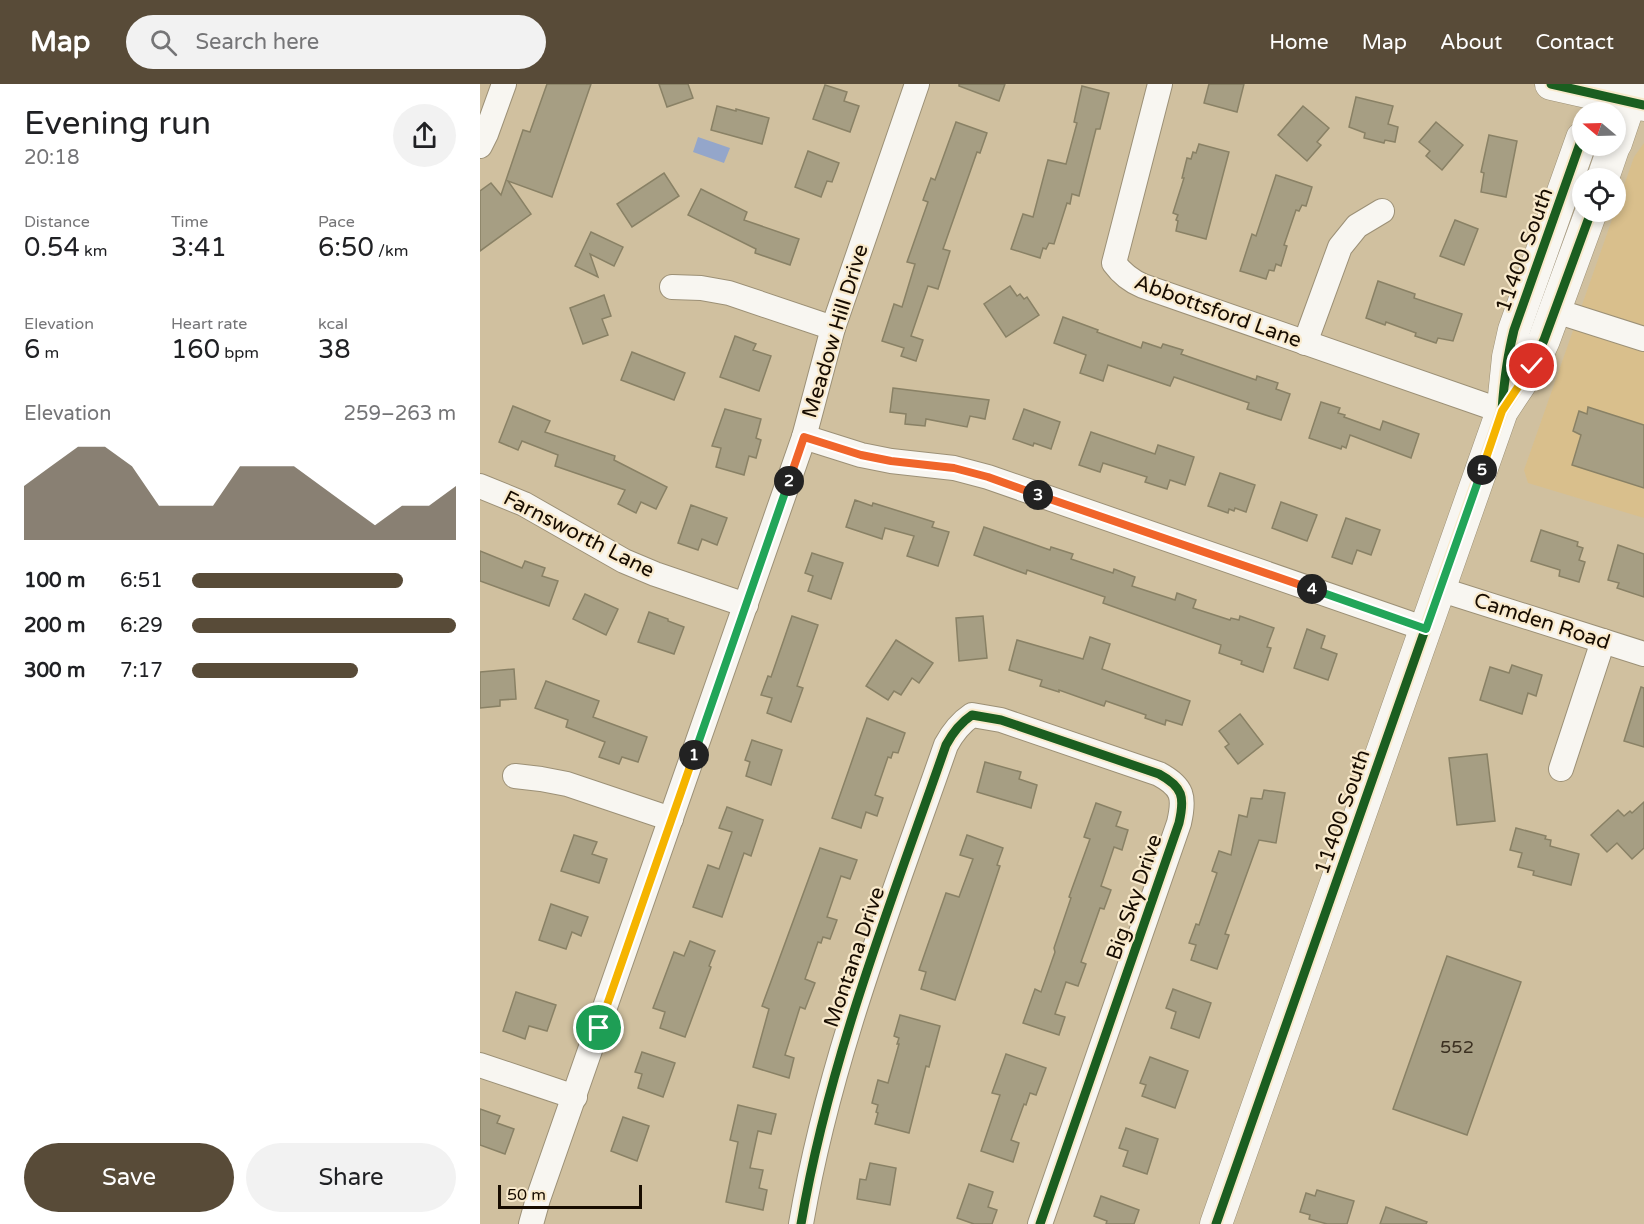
<!DOCTYPE html>
<meta charset="utf-8">
<style>
body{margin:0;font-family:"Varela Round",sans-serif;background:#f2f2f2;color:#202124;height:100vh;display:flex;flex-direction:column;font-size:22px;white-space:nowrap}
*{box-sizing:border-box;margin:0}
p{font-size:20px;color:#757577}
.icon{flex:none;width:33px;height:33px;fill:none;stroke:currentColor;stroke-width:2;stroke-linecap:round;stroke-linejoin:round}
.map{position:relative;flex:1;overflow:hidden}
.side{display:flex;flex-direction:column;background:#fff;width:480px}
.side>*{flex:none}
.needle{width:39px;rotate:289deg}
.buttons{position:absolute;left:1092px;top:18px;display:grid;gap:12px}
.buttons a{display:grid;place-items:center;width:54px;height:54px;border-radius:50%;background:#fff;box-shadow:0 3px 9px #0003;font-size:30px}
.scale{position:absolute;left:18px;bottom:15px;width:144px;box-sizing:border-box;padding-left:6px;border:3px solid #170c00;border-top:0;font-size:16px;line-height:21px;white-space:nowrap;color:#170c00;-webkit-text-stroke:4px #f9eacc;paint-order:stroke}
.pin{position:absolute;display:grid;place-items:center;width:51px;height:51px;color:#fff;margin:-26px;border:3px solid #fff;border-radius:50%;box-shadow:0 2px 6px #0007}
.km{position:absolute;width:30px;height:30px;margin:-15px;border-radius:50%;background:#222;color:#fff;font-size:16px;line-height:30px;text-align:center}
.round{display:grid;place-items:center;flex:none;width:63px;height:63px;border-radius:32px;background:#f2f2f2}
.summary{display:flex;align-items:center;justify-content:space-between;height:102px;padding:0 24px}
h1{font-size:33px;font-weight:600;line-height:45px}
.metrics{display:grid;grid-template-columns:repeat(3,1fr);gap:9px;height:102px;padding:6px 24px}
.metrics div{display:grid;align-content:center}
.metrics b{font-size:26px;font-weight:600}
.metrics small{font-size:16px;font-weight:400}
.metrics p{font-size:16px}
.chart{height:168px;padding:12px 24px}
.chart p{display:flex;justify-content:space-between}
.chart svg{width:100%;height:108px;margin-top:6px;fill:#584b38;opacity:.7}
.action{display:flex;gap:12px;margin-top:auto;padding:12px 24px}
.action a{flex:1;height:69px;border-radius:36px;background:#584b38;color:#fff;font-size:24px;font-weight:600;line-height:69px;text-align:center}
.action a+a{background:#f2f2f2;color:#202124}
ul{padding:0 24px;list-style:none;font-size:20px}
li{display:grid;grid-template-columns:96px 72px 1fr;align-items:center;height:45px}
li i{height:15px;border-radius:8px;background:#584b38}
header{display:flex;align-items:center;gap:36px;box-sizing:border-box;height:84px;padding:0 30px;background:#584b38;color:#fff}
header strong{font-size:28px}
nav{display:flex;gap:33px;margin-inline-start:auto;font-size:21px}
.search{width:420px;height:54px;background:#f2f2f2;display:flex;align-items:center;gap:15px;box-sizing:border-box;padding:0 21px;border-radius:33px;color:#757577;font-size:22px}
main{display:flex;flex:1;min-height:0}
.map>svg:first-child{display:block}
.built{fill:#d9bf8c}
.water{fill:#94a6ca}
.building{fill:#a69e83;stroke:#898165;stroke-width:1.5}
.lines{fill:none;stroke-linecap:round;stroke-linejoin:round}
.minor-casing{stroke:#9c9076;stroke-width:26}
.major-casing{stroke:#9c9076;stroke-width:33}
.minor{stroke:#f8f6f1;stroke-width:24}
.major{stroke:#f8f6f1;stroke-width:32}
.cycleway-casing{stroke:#f9eacc;stroke-width:13}
.cycleway{stroke:#1b5e20;stroke-width:9}
.split-1-casing{stroke:#fff;stroke-width:12}
.split-2-casing{stroke:#fff;stroke-width:12}
.split-3-casing{stroke:#fff;stroke-width:12}
.split-4-casing{stroke:#fff;stroke-width:12}
.split-5-casing{stroke:#fff;stroke-width:12}
.split-6-casing{stroke:#fff;stroke-width:12}
.split-1{stroke:#f5b400;stroke-width:8}
.split-2{stroke:#22a559;stroke-width:8}
.split-3{stroke:#f0652b;stroke-width:8}
.split-4{stroke:#f0652b;stroke-width:8}
.split-5{stroke:#22a559;stroke-width:8}
.split-6{stroke:#f5b400;stroke-width:8}
.labels{text-anchor:middle;stroke-width:4.5;stroke-linejoin:round;paint-order:stroke}
.number-label{font-size:18px;fill:#3b3021}
.street-label{font-size:21px;fill:#170c00;stroke:#f9eacc}
</style>
<header>
<strong>Map</strong>
<div class="search"><svg class="icon" aria-label="search" viewBox="0 0 24 24"><circle cx="10" cy="10" r="6"/><path d="M15 15l6 6"/></svg>Search here</div>
<nav><a>Home</a><a>Map</a><a>About</a><a>Contact</a></nav>
</header>
<main>
<section class="side">
<div class="summary"><div><h1>Evening run</h1><p>20:18</p></div><a class="round"><svg class="icon" aria-label="share" viewBox="0 0 24 24"><path d="M12 15V3M7 8l5-5 5 5M5 13v7h14v-7"/></svg></a></div>
<div class="metrics">
<div><p>Distance</p><b>0.54<small> km</small></b></div>
<div><p>Time</p><b>3:41</b></div>
<div><p>Pace</p><b>6:50<small> /km</small></b></div>
</div>
<div class="metrics">
<div><p>Elevation</p><b>6<small> m</small></b></div>
<div><p>Heart rate</p><b>160<small> bpm</small></b></div>
<div><p>kcal</p><b>38</b></div>
</div>
<div class="chart"><p><span>Elevation</span>259–263 m</p>
<svg viewBox="0 0 160 44" preserveAspectRatio="none"><path d="M0 44V22L10 14L20 6L30 6L40 14L50 30L60 30L70 30L80 14L90 14L100 14L110 22L120 30L130 38L140 30L150 30L160 22V44z"/></svg>
</div>
<ul>
<li><b>100 m</b>6:51<i style="width:80%"></i></li>
<li><b>200 m</b>6:29<i style="width:100%"></i></li>
<li><b>300 m</b>7:17<i style="width:63%"></i></li>
</ul>
<div class="action"><a>Save</a><a>Share</a></div>
</section>
<div class="map">
<svg width="1164" height="1140" viewBox="0 0 1164 1140">
<rect width="100%" height="100%" fill="#d0c09f"/>
<!-- built -->
<polygon class="built" points="1164,59 1164,434 1048,399 1044,386 1154,73"/>
<!-- water -->
<polygon class="water" points="218,53 250,64 244,79 213,68"/>
<!-- building -->
<g class="building">
<polygon points="67,0 111,0 72,113 28,97 51,130 0,167 0,107 11,99 21,111 43,46 50,48"/>
<polygon points="179,0 208,0 213,14 187,23"/>
<polygon points="479,0 525,0 519,17 479,2"/>
<polygon points="729,0 764,0 757,28 724,19"/>
<polygon points="345,1 367,8 364,17 379,22 370,48 333,35"/>
<polygon points="602,2 629,9 620,45 616,45 599,112 592,110 590,120 587,119 574,160 569,159 566,165 563,164 560,174 531,165 543,130 553,133 568,76 586,80 597,39 594,38"/>
<polygon points="876,13 913,22 908,40 918,43 915,58 905,56 904,59 884,54 885,49 869,43"/>
<polygon points="237,22 256,27 256,25 289,34 282,60 231,46"/>
<polygon points="823,22 849,44 837,58 841,61 827,77 798,51"/>
<polygon points="476,38 507,49 500,69 497,68 463,165 470,167 458,205 448,202 431,252 443,256 436,277 421,272 424,264 402,257 414,220 422,223 435,180 427,178 448,118 443,116 451,94 455,96"/>
<polygon points="956,38 983,61 962,86 946,72 950,67 939,58"/>
<polygon points="1009,51 1037,57 1026,113 1001,108 1004,89 1001,88"/>
<polygon points="719,60 749,68 726,155 696,147 698,137 696,136 698,131 693,129 704,94 702,94 707,74 711,75 713,68 716,69"/>
<polygon points="328,67 359,79 352,98 347,97 341,113 315,103"/>
<polygon points="184,89 199,112 152,143 137,120"/>
<polygon points="796,91 832,103 826,122 822,121 819,127 816,126 804,161 807,162 801,182 796,180 794,187 789,186 786,195 760,187 772,150 776,152"/>
<polygon points="221,105 267,128 264,136 319,155 310,181 275,169 276,165 208,131"/>
<polygon points="975,136 998,145 984,181 960,172"/>
<polygon points="111,148 143,163 134,182 110,170 118,193 95,182"/>
<polygon points="898,197 935,210 934,214 982,230 973,257 958,254 956,259 935,252 936,249 906,238 905,241 886,234"/>
<polygon points="530,202 537,212 540,210 544,215 547,213 559,231 526,253 504,220"/>
<polygon points="124,211 131,232 122,235 128,251 103,260 90,224"/>
<polygon points="583,233 618,246 617,248 661,264 663,258 681,264 683,260 703,266 701,270 776,296 777,292 798,299 796,305 810,310 801,336 767,325 769,319 694,293 690,302 628,281 623,297 600,289 606,271 574,259"/>
<polygon points="255,252 276,260 273,266 291,272 279,307 240,293"/>
<polygon points="152,268 205,289 194,316 141,296"/>
<polygon points="413,304 509,316 505,335 490,332 487,343 446,335 445,342 425,340 426,330 410,328"/>
<polygon points="841,318 860,324 858,329 865,331 864,333 900,346 903,337 939,350 931,374 870,351 866,364 862,362 861,365 829,354"/>
<polygon points="33,322 70,337 65,348 135,372 134,376 187,403 176,425 161,418 156,429 138,420 145,406 75,382 78,371 42,357 38,366 19,358"/>
<polygon points="1108,323 1164,341 1164,404 1092,381 1101,351 1093,347 1099,327 1107,330"/>
<polygon points="245,325 281,335 276,354 281,356 276,374 269,372 264,391 236,383 241,364 232,362"/>
<polygon points="544,325 580,338 571,365 554,359 553,362 533,355"/>
<polygon points="611,348 675,370 678,361 714,373 705,401 690,396 687,405 665,398 667,393 623,379 620,388 599,381"/>
<polygon points="740,389 775,401 766,428 755,424 754,427 749,425 748,429 728,422"/>
<polygon points="375,416 392,422 393,419 454,438 452,443 469,448 458,482 427,472 434,452 405,444 402,455 366,443"/>
<polygon points="801,418 837,431 827,457 792,444"/>
<polygon points="211,421 247,434 237,461 222,455 218,466 198,459"/>
<polygon points="866,434 900,446 891,471 877,466 872,480 852,473"/>
<polygon points="504,443 570,466 571,463 593,470 591,475 633,489 634,485 655,493 652,502 695,516 697,509 716,516 713,524 750,536 751,534 759,536 760,532 794,544 787,563 791,564 783,588 761,580 762,577 739,569 741,561 623,519 625,513 547,486 546,490 494,471"/>
<polygon points="1061,446 1098,458 1097,462 1103,464 1099,476 1105,478 1099,498 1079,492 1080,486 1051,477"/>
<polygon points="1138,461 1164,470 1164,513 1137,504 1139,499 1128,496"/>
<polygon points="0,467 42,484 45,477 65,484 62,492 78,497 69,522 0,497"/>
<polygon points="332,469 363,479 351,515 328,507 333,492 325,489"/>
<polygon points="105,510 138,525 126,551 93,535"/>
<polygon points="169,528 188,535 188,537 204,543 194,570 158,558"/>
<polygon points="312,532 338,541 317,602 323,604 311,638 287,629 292,614 281,611 288,592 291,593"/>
<polygon points="503,532 507,574 479,577 476,534"/>
<polygon points="827,545 845,552 841,564 857,570 848,596 814,584"/>
<polygon points="610,553 630,560 622,585 710,617 702,641 686,636 685,641 665,634 666,631 626,617 624,622 579,606 579,608 560,602 562,596 529,586 537,556 603,575"/>
<polygon points="416,556 453,579 439,599 432,594 421,611 414,607 408,616 386,602"/>
<polygon points="1032,581 1062,591 1056,612 1048,609 1042,630 1000,616 1010,583 1029,589"/>
<polygon points="34,585 36,615 20,616 20,622 0,624 0,588"/>
<polygon points="66,597 119,617 113,633 167,653 158,678 142,673 139,680 119,673 125,658 86,643 88,636 55,624"/>
<polygon points="1161,603 1164,604 1164,663 1144,657"/>
<polygon points="760,630 783,660 758,680 745,663 749,660 739,647"/>
<polygon points="387,634 425,649 418,669 413,668 411,674 408,673 395,711 403,714 397,732 386,728 381,744 352,734"/>
<polygon points="272,656 302,666 291,701 266,692 270,678 265,676"/>
<polygon points="1007,670 1015,737 977,741 969,674"/>
<polygon points="505,678 541,688 539,695 557,701 551,724 497,708"/>
<polygon points="784,706 805,709 796,759 779,756 745,850 749,851 737,885 711,876 716,861 709,859 716,840 719,841 737,789 732,787 739,767 751,771 759,731 767,733 771,714 782,715"/>
<polygon points="1164,718 1164,764 1152,775 1137,759 1127,768 1111,751 1138,726 1144,732 1150,727 1152,729"/>
<polygon points="616,719 641,728 636,742 648,746 642,766 634,763 621,802 631,806 624,825 620,824 601,878 606,880 598,902 586,898 575,930 585,933 579,951 543,939 555,905 561,908 575,868 574,864 591,814 589,813 610,755 604,753"/>
<polygon points="247,723 283,736 271,772 264,769 242,833 213,823 228,781 239,785 252,748 239,744"/>
<polygon points="1036,744 1066,752 1065,755 1071,756 1070,762 1099,770 1091,801 1053,791 1054,787 1038,783 1042,769 1030,766"/>
<polygon points="94,751 117,758 112,770 127,775 119,799 81,787"/>
<polygon points="487,751 523,764 517,781 520,782 475,916 441,905 446,888 439,886 466,809 479,813 493,775 480,771"/>
<polygon points="340,764 377,776 370,795 361,792 347,833 357,836 350,855 343,853 341,859 338,858 325,895 335,899 325,925 320,923 305,971 314,974 309,994 273,983 289,925 282,922"/>
<polygon points="71,820 108,833 101,852 92,848 86,865 59,856"/>
<polygon points="210,857 235,867 229,882 231,883 205,953 180,944 185,928 173,924 194,868 204,872"/>
<polygon points="967,872 1041,898 987,1051 913,1025"/>
<polygon points="693,905 731,919 719,954 691,944 696,928 686,924"/>
<polygon points="36,908 76,921 67,947 49,942 45,955 23,947"/>
<polygon points="420,931 460,942 449,983 446,982 429,1049 395,1040 398,1029 396,1028 398,1021 392,1019 398,996 408,999 419,960 417,960 419,954 414,952"/>
<polygon points="162,968 195,979 183,1013 158,1004 162,990 155,988"/>
<polygon points="526,970 566,984 556,1011 550,1009 546,1021 544,1020 531,1056 539,1059 533,1078 501,1067 520,1011 512,1009"/>
<polygon points="670,973 708,987 695,1024 662,1012 666,1001 660,999"/>
<polygon points="258,1021 296,1030 291,1050 278,1047 270,1084 283,1086 279,1104 287,1106 283,1126 246,1118 258,1058 250,1056"/>
<polygon points="0,1025 20,1032 17,1039 34,1045 25,1070 0,1061"/>
<polygon points="143,1033 169,1042 157,1077 131,1067"/>
<polygon points="646,1044 678,1055 667,1090 643,1082 648,1067 639,1064"/>
<polygon points="390,1079 416,1084 410,1121 377,1115 380,1095 386,1096"/>
<polygon points="489,1100 513,1108 508,1123 517,1126 512,1140 494,1140 477,1134"/>
<polygon points="837,1106 874,1117 867,1140 847,1140 829,1135 830,1131 820,1128 826,1109 835,1112"/>
<polygon points="621,1112 659,1126 654,1140 626,1140 627,1137 614,1132"/>
<polygon points="906,1123 947,1138 946,1140 900,1140"/>
</g>
<g class="lines">
<defs>
<g id="minor">
<path d="M 680,0 L 634,179 C 642,190 651,197 663,202 L 1022,327"/>
<polyline points="0,62 6,50 24,0"/>
<polyline points="192,203 221,204 249,209 353,244"/>
<polyline points="1076,227 1164,255"/>
<polyline points="825,259 860,163 877,142 902,127"/>
<polyline points="324,353 381,371 411,377 474,384 508,393 946,545"/>
<polyline points="0,402 44,420 144,477 175,490 266,521"/>
<polyline points="959,505 1164,570"/>
<polyline points="1081,685 1123,557"/>
<polyline points="35,692 61,695 87,700 191,735"/>
<polyline points="0,981 95,1013"/>
<polyline points="51,1140 58,1115 324,353 353,244 437,0"/>
<path d="M 321,1140 C 349,975 411,819 466,661 C 473,648 480,639 492,631 L 521,636 L 679,690 C 703,703 705,713 699,739 L 560,1140"/>
</g>
<g id="major">
<polyline points="1071,0 1164,21"/>
<polyline points="1136,59 1156,0"/>
<polyline points="1123,94 1134,62"/>
<polyline points="1023,322 1028,273 1034,246 1102,54"/>
<polyline points="736,1140 1022,327 1052,282 1064,256 1111,128"/>
</g>
</defs>
<!-- minor casing -->
<use href="#minor" class="minor-casing"/>
<!-- major casing -->
<use href="#major" class="major-casing"/>
<!-- minor -->
<use href="#minor" class="minor"/>
<!-- major -->
<use href="#major" class="major"/>
<defs>
<g id="cycleway">
<polyline points="1071,0 1164,21"/>
<path d="M 1022,326 C 1024,298 1027,273 1034,246 L 1102,54"/>
<path d="M 321,1140 C 349,975 411,819 466,661 C 473,648 480,639 492,631 L 521,636 L 679,690 C 703,703 705,713 699,739 L 560,1140"/>
<polyline points="736,1140 1022,327 1052,282 1064,256 1111,128"/>
</g>
</defs>
<!-- cycleway casing -->
<use href="#cycleway" class="cycleway-casing"/>
<!-- cycleway -->
<use href="#cycleway" class="cycleway"/>
</g>
<g class="lines">
<defs>
<polyline id="split-1" points="119,944 214,671"/>
<polyline id="split-2" points="214,671 309,397"/>
<polyline id="split-3" points="309,397 324,353 381,371 411,377 474,384 508,393 558,411"/>
<polyline id="split-4" points="558,411 832,505"/>
<polyline id="split-5" points="832,505 946,545 1002,386"/>
<polyline id="split-6" points="1002,386 1022,327 1052,282"/>
</defs>
<!-- split-1 casing -->
<use href="#split-1" class="split-1-casing"/>
<!-- split-2 casing -->
<use href="#split-2" class="split-2-casing"/>
<!-- split-3 casing -->
<use href="#split-3" class="split-3-casing"/>
<!-- split-4 casing -->
<use href="#split-4" class="split-4-casing"/>
<!-- split-5 casing -->
<use href="#split-5" class="split-5-casing"/>
<!-- split-6 casing -->
<use href="#split-6" class="split-6-casing"/>
<!-- split-1 -->
<use href="#split-1" class="split-1"/>
<!-- split-2 -->
<use href="#split-2" class="split-2"/>
<!-- split-3 -->
<use href="#split-3" class="split-3"/>
<!-- split-4 -->
<use href="#split-4" class="split-4"/>
<!-- split-5 -->
<use href="#split-5" class="split-5"/>
<!-- split-6 -->
<use href="#split-6" class="split-6"/>
</g>
<g class="labels">
<!-- number labels -->
<g class="number-label">
<text x="977" y="969">552</text>
</g>
<!-- street labels -->
<g class="street-label">
<text transform="translate(1044 166) rotate(-70)" y="7">11400 South</text>
<text transform="translate(738 227) rotate(20)" y="7">Abbottsford Lane</text>
<text transform="translate(355 247) rotate(-73)" y="7">Meadow Hill Drive</text>
<text transform="translate(99 450) rotate(27)" y="7">Farnsworth Lane</text>
<text transform="translate(1062 537) rotate(18)" y="7">Camden Road</text>
<text transform="translate(862 728) rotate(-71)" y="7">11400 South</text>
<text transform="translate(654 813) rotate(-71)" y="7">Big Sky Drive</text>
<text transform="translate(374 873) rotate(-71)" y="7">Montana Drive</text>
</g>
</g>
</svg>
<div class="buttons">
<a><svg class="needle" viewBox="-14 -14 28 28"><path d="M0-13l5 13h-10z" fill="#e53935"/><path d="M0 13l5-13h-10z" fill="#757577"/></svg></a>
<a><svg class="icon" aria-label="locate" viewBox="0 0 24 24"><circle cx="12" cy="12" r="6"/><path d="M12 2v4M12 18v4M2 12h4M18 12h4"/></svg></a>
</div>
<div class="scale">50 m</div>
<div class="pin" style="left:119px;top:944px;background:#1e9e55"><svg class="icon" aria-label="arrive" viewBox="0 0 24 24"><path d="M6 21V4h12l-3 4 3 4H6"/></svg></div>
<div class="pin" style="left:1052px;top:282px;background:#d93025"><svg class="icon" aria-label="check" viewBox="0 0 24 24"><path d="M5 12l5 5 9-10"/></svg></div>
<b class="km" style="left:214px;top:671px">1</b>
<b class="km" style="left:309px;top:397px">2</b>
<b class="km" style="left:558px;top:411px">3</b>
<b class="km" style="left:832px;top:505px">4</b>
<b class="km" style="left:1002px;top:386px">5</b>
</div>
</main>
